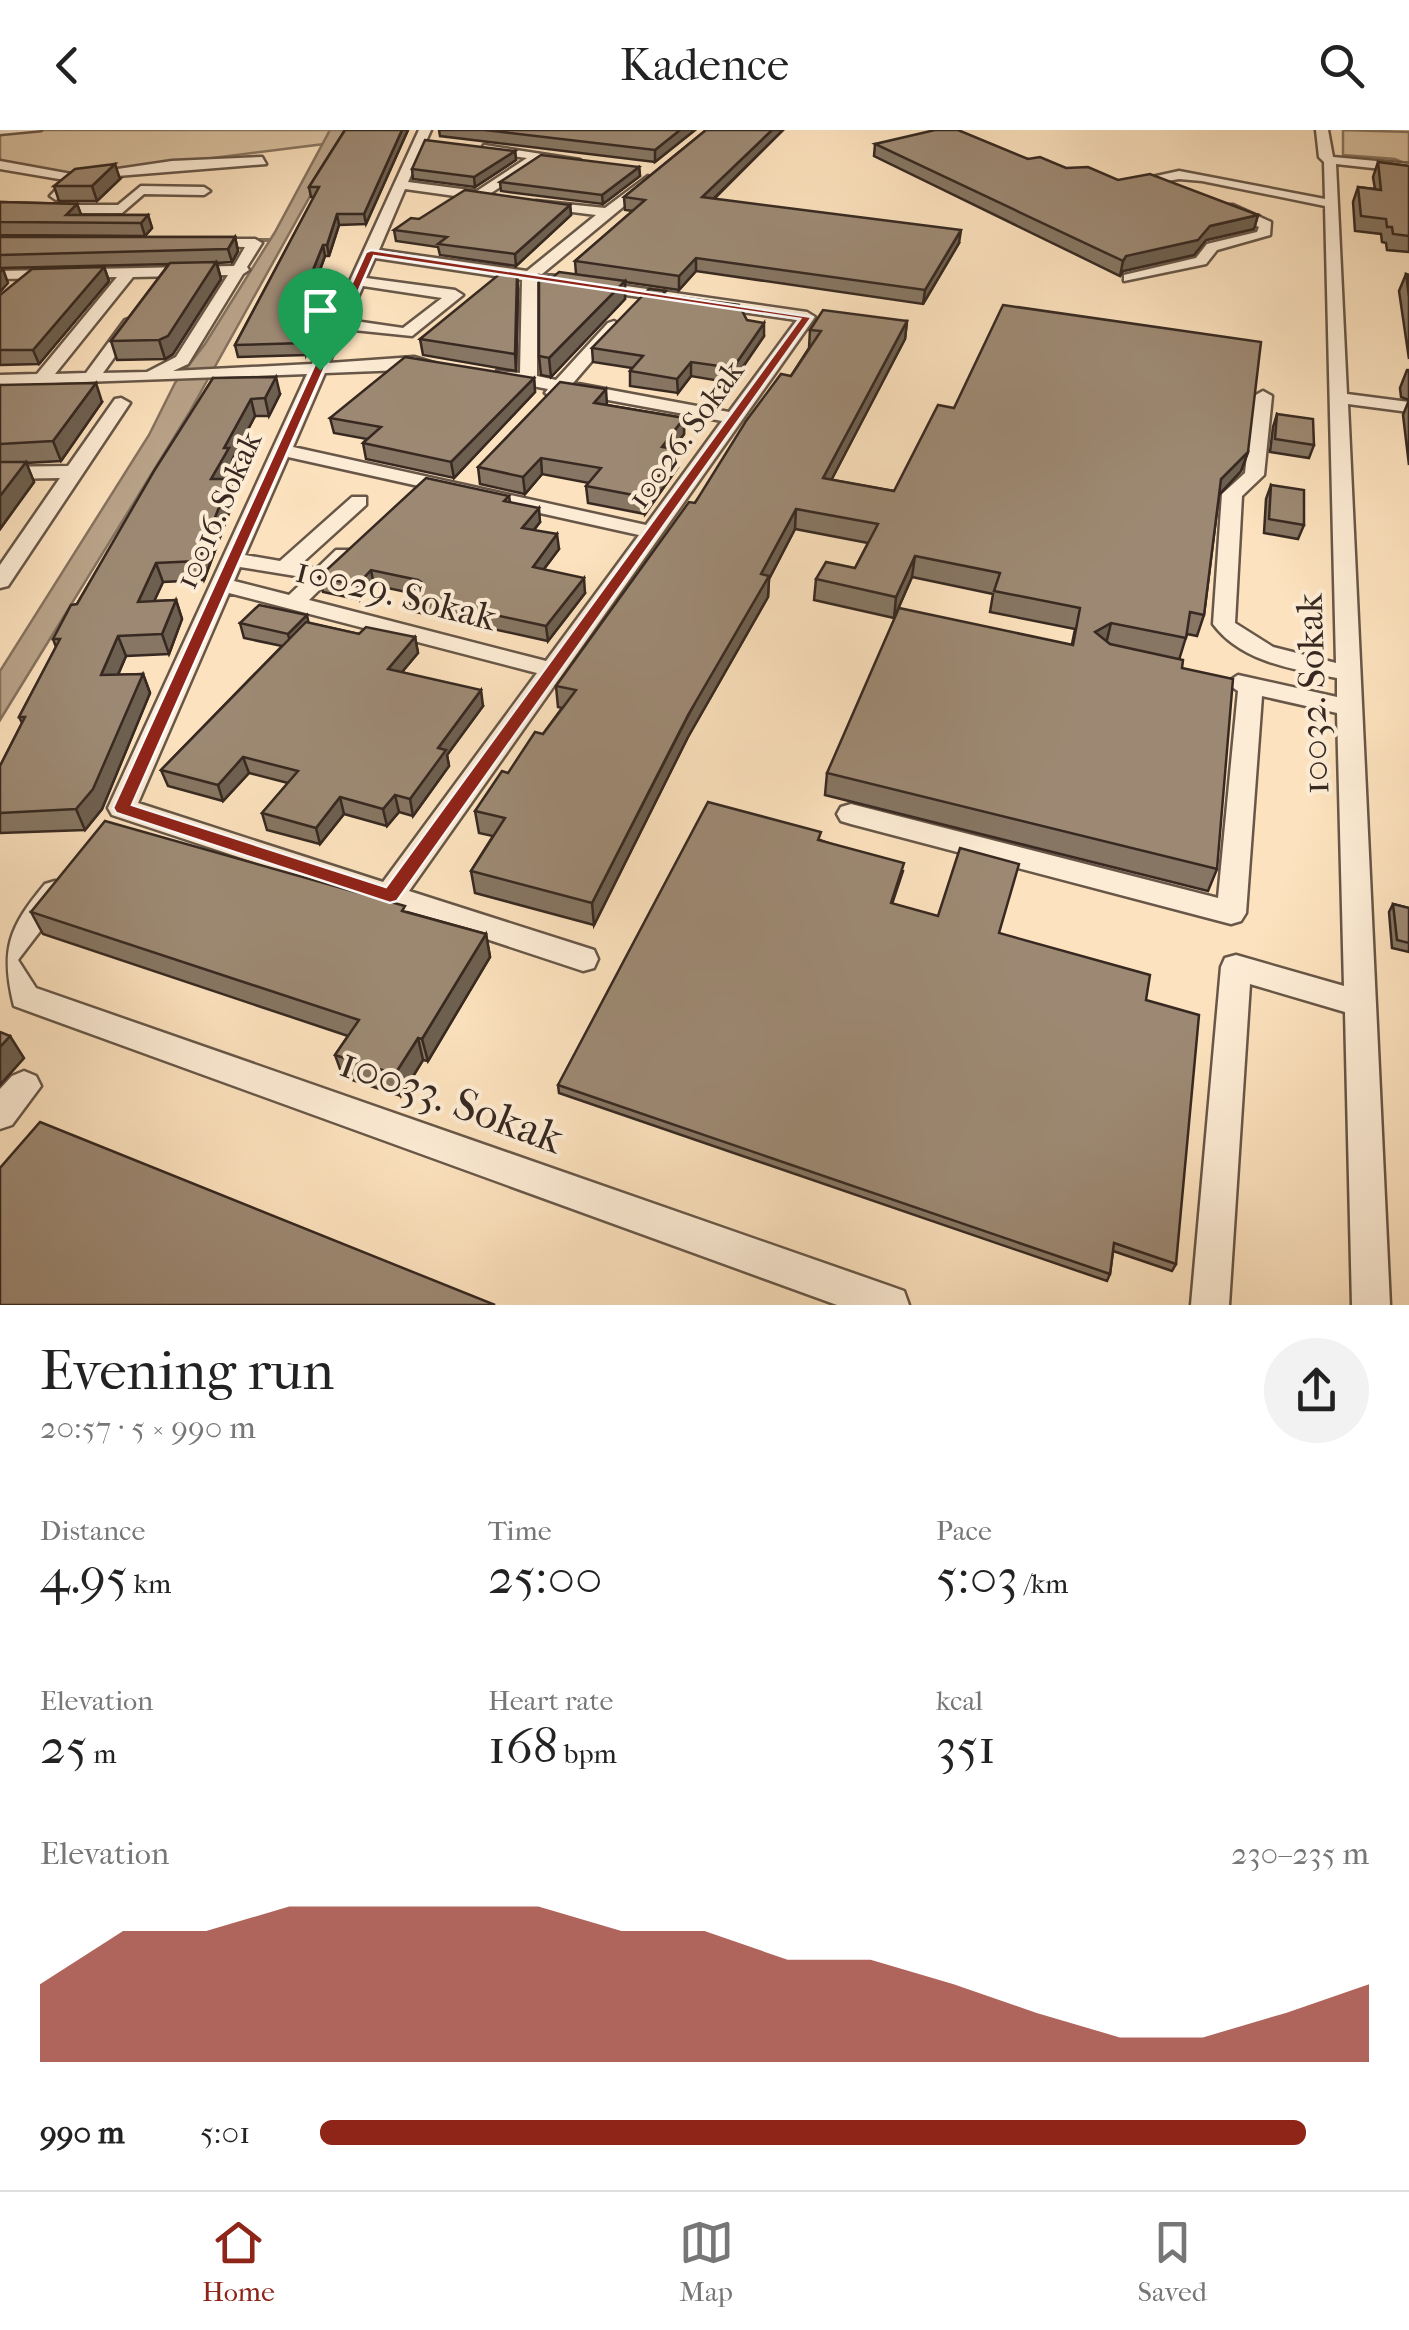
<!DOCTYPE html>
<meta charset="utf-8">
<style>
body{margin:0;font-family:"IM FELL French Canon",serif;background:#f2f2f2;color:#222;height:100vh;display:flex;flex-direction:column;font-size:38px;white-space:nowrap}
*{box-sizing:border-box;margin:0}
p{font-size:32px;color:#767676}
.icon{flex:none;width:55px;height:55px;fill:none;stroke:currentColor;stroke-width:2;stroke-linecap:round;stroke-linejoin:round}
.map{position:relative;height:1175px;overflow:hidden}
.panel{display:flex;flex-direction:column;background:#fff;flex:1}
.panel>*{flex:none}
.pin{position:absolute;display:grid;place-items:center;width:85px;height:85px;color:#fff;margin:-102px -42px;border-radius:50% 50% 50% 0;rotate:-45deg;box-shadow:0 0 10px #0007}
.pin .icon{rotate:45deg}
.round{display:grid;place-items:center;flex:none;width:105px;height:105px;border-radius:52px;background:#f2f2f2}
.summary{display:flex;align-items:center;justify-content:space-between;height:170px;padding:0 40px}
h1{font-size:55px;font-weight:600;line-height:75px}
.metrics{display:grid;grid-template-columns:repeat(3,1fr);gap:15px;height:170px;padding:10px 40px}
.metrics div{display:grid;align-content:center}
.metrics b{font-size:50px;font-weight:600}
.metrics small{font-size:28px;font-weight:400}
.metrics p{font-size:28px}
.chart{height:280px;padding:20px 40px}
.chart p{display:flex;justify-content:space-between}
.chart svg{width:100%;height:180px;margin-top:10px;fill:#8f2418;opacity:.7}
ul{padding:0 40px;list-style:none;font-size:32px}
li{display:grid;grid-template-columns:160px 120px 1fr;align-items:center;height:75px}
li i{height:25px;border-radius:12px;background:#8f2418}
header{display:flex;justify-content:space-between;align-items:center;height:130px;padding:0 40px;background:#fff;font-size:45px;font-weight:600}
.menu{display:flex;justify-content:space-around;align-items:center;height:140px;border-top:2px solid #e0e0e0;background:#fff;font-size:28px;color:#767676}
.menu a{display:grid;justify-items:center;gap:5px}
.menu .active{color:#8f2418}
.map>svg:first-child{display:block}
.green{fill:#dbc3a3;stroke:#897662;stroke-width:2.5}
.water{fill:#b9a389;stroke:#85725f;stroke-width:2.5}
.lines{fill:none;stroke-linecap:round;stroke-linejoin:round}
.stream{stroke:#85725f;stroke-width:4}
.minor-casing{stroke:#685748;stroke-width:5}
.minor{fill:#fdecd5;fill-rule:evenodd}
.wall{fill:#877663;stroke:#372921;stroke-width:2.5}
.shaded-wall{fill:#6e6050;stroke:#372921;stroke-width:2.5}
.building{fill:#9d8973;stroke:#372921;stroke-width:2.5}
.route{fill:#8f2418;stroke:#fff;stroke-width:2.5;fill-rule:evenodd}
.labels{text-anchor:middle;stroke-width:8;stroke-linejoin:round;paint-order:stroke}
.far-street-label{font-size:32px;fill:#372921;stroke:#fdecd5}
.street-label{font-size:38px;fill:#372921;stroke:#fdecd5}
.near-street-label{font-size:45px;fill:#372921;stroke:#fdecd5}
</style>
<header><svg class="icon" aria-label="back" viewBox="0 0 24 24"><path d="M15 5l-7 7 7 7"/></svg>Kadence<svg class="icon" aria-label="search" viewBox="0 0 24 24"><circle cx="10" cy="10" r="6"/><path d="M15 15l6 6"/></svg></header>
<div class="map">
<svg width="1409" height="1175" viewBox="0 0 1409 1175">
<rect width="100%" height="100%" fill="#fce2be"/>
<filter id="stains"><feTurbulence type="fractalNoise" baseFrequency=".002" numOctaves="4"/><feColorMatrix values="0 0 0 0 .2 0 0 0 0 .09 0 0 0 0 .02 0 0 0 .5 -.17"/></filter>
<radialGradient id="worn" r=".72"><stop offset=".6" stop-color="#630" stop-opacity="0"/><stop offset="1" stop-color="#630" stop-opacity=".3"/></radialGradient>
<!-- green -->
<g class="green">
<polygon points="0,0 330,0 324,14 70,46 0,33"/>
<polygon points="1343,0 1409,2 1409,35 1395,29 1343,25"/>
</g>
<!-- water -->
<polygon class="water" points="330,0 347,0 189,283 0,590 0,541 149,305 175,253 205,214 275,102"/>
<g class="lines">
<!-- stream -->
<polyline class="stream" points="249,110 269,110"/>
<defs>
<g id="minor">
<polygon points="0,0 41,0 0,4"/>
<path d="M 419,0 L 431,0 L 408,52 L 477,61 L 527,28 L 480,22 L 484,15 L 580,30 L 574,34 L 541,30 L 491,63 L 497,67 L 491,71 L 405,59 L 379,120 L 527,141 L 596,85 L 541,78 L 536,77 L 536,71 L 605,78 L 648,46 L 654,50 L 652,53 L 542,144 L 807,182 L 815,187 L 409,761 L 594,820 L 598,829 L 594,838 L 583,841 L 112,685 L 108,678 L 307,244 L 0,255 L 0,245 L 37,244 L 117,147 L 0,149 L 0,141 L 234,136 L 245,117 L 200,116 L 200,110 L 205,109 L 255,109 L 262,113 L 247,137 L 249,140 L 243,144 L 188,234 L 173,241 L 312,234 ZM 375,128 L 522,150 L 520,243 L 497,241 L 497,249 L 548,259 L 545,263 L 554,268 L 565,262 L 722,291 L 646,395 L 293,317 L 325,243 L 429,239 L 437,234 L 414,227 L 329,233 L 344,199 L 412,206 L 463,165 L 455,160 L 366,148 ZM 228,145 L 176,227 L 147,242 L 103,243 L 139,193 L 131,188 L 125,190 L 86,243 L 55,244 L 133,147 ZM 537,152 L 797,190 L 729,282 L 573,253 L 622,196 L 614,191 L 608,193 L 556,250 L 537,246 ZM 363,156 L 442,168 L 403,198 L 348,190 ZM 288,327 L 639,405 L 546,531 L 309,470 L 355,425 L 352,420 L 336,420 L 310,445 L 313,441 L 310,436 L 301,434 L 366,375 L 366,367 L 352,367 L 280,431 L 245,425 ZM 240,437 L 302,447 L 309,446 L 289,465 L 234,451 ZM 229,463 L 537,543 L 383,752 L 138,673 Z"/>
<path d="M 1316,0 L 1328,0 L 1333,27 L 1409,34 L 1409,42 L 1336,34 L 1347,264 L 1409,272 L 1409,282 L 1348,274 L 1390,1175 L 1352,1175 L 1345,882 L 1250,854 L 1229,1175 L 1191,1175 L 1221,837 L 1225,828 L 1236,825 L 1344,856 L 1337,583 L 1262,566 L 1246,783 L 1241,791 L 1231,794 L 851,694 L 841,691 L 837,684 L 841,677 L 851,674 L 1218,768 L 1238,561 L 1226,553 L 1238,545 L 1337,567 L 1337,548 C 1293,539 1241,532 1213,494 L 1222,364 L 1245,343 L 1254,266 L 1263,261 L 1272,266 L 1264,345 L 1242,366 L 1235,493 L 1273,517 L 1336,533 L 1325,76 L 1202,51 L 1179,49 L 1126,58 L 1120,54 L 1179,41 L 1325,69 L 1324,32 L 1319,27 Z"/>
<polygon points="262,27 266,34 80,49 56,70 50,66 65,50 0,39 0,31 77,45 172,31"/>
<polygon points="141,56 204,57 210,61 204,65 144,64 122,83 0,83 0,75 118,75"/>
<polygon points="1223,75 1233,75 1271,92 1270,105 1217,120 1206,134 1124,151 1124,145 1196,128 1207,114 1257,102 1259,97 1223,81"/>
<polygon points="121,268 130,273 8,456 0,458 0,435 60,348 0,349 0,337 68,336 115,269"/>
<path d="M 55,751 L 65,754 L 70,762 L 18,830 L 36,858 L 890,1156 L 904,1161 L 909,1175 L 837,1175 L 14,876 C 0,820 9,797 45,754 Z"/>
<polygon points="24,941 36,946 41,956 12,995 0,999 0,959 12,946"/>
</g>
</defs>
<!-- minor casing -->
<use href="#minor" class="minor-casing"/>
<!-- minor -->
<use href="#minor" class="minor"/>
</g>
<!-- wall -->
<g class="wall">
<polygon points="345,0 408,0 366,94 339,95 329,126 325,126 316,151 332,155 306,225 238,227 235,215 314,67 311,67 309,57"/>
<polygon points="439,0 695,0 655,32 440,6"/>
<polygon points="706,0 783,0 714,69 959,113 923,174 696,141 679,160 625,152 625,169 551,247 541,245 539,226 553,147 576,144 575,131 633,81 625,80 624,67"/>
<polygon points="875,14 1028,29 1258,85 1254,99 1206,110 1194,125 1123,141 1120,146 874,26"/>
<polygon points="515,21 516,30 475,57 413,49 412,39"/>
<polygon points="1378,32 1409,36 1409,122 1387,120 1386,113 1382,112 1381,104 1355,101 1353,72 1358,57 1375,59 1373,47"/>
<polygon points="639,37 640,46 603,74 501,61 500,52"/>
<polygon points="120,49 97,71 59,71 54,56"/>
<polygon points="0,72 77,74 81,85 148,85 152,98 145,106 0,105"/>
<polygon points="570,75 571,85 516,136 440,125 438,117 396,111 394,100 419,89"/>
<polygon points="0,107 235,107 238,121 232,132 217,133 221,149 173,224 165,229 117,230 111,211 169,134 0,138"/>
<polygon points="104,137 109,151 39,234 0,235 0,165"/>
<polygon points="517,144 518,159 516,241 423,225 420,209"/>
<polygon points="1406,144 1409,145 1409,229 1399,161"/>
<polygon points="666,165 747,190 764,206 732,253 691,246 678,263 630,256 630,241 632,238 593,232 592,218"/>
<polygon points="907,191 905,209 831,350 894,361 1248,322 1241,341 1219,365 1204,485 1197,506 1187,504 1179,530 1182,538 1217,739 1208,761 825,665 827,643 1072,514 1075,499 990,482 993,464 912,447 894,488 814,470 816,449 855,438 868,413 795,399 769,449 768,467 688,607 594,795 475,763 471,741 493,706 479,703 475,681 543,604 562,578 558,577 556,556 791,246 809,218 810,200"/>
<polygon points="1407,240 1409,240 1409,335 1403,285 1409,270 1401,267 1400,258"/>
<polygon points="213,248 280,264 269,286 255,286 232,330 234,336 227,349 235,367 204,450 163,452 154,471 176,470 182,489 169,524 126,526 118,545 143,544 150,563 102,679 85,700 0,703 0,636 22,593 19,587 56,517 53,509 77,474"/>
<polygon points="534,248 535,262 454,348 366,329 363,313 367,309 334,303 330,288"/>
<polygon points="0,255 102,272 61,331 26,333 34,352 0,399"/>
<polygon points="607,275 684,288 684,304 673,319 678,337 645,384 588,373 586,356 589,353 542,344 525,364 480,354 478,337"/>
<polygon points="1277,284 1314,315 1309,328 1270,322 1273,297"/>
<polygon points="1271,355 1304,395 1298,409 1264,403 1266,369"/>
<polygon points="509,366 510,372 540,392 534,400 559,419 544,439 585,463 548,511 411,481 408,466 411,463 374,455 360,470 323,462 319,447"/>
<polygon points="240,493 308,493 359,504 415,507 418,523 402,542 483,576 447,625 449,636 413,686 399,682 387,696 344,684 320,714 267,700 262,683 288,653 249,643 223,671 168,656 161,640 282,516 244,508"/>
<polygon points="820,710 903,741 892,774 1000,804 1146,870 1176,1134 1172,1141 1113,1121 1110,1144 1107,1151 559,963 558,955"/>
<polygon points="1393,774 1409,778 1409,822 1392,818 1389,782"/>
<polygon points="31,782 407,782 486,804 490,827 428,931 423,930 401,966 343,947 335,925 348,906 43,804"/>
</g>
<!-- shaded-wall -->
<g class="shaded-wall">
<polygon points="402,0 408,0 366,94 364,84"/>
<polygon points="680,0 695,0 655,32 655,20"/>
<polygon points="772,0 783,0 702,80 702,67"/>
<polygon points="515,21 516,30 475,57 474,47"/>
<polygon points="115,34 120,49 97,71 92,56"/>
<polygon points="639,37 640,46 603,74 602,65"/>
<polygon points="77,74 82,87 66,85"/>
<polygon points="570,75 571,85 516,136 515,124"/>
<polygon points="337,84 339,95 329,126 327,115"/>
<polygon points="148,85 152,98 145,106 141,93"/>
<polygon points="1258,85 1254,99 1206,110 1194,125 1123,141 1120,146 1123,131 1126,126 1210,96"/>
<polygon points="961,100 959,113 923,174 925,160"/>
<polygon points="235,107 238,121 232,132 228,119"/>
<polygon points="323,115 325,126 310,167 307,155"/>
<polygon points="696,128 696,141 679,160 679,146"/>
<polygon points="216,132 221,149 173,224 165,229 159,210"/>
<polygon points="104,137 109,151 39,234 33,220"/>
<polygon points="3,139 8,153 0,162 0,142"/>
<polygon points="330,144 332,155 306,225 304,213"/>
<polygon points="517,144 518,159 516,241 515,224"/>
<polygon points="625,151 625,169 551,247 549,228"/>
<polygon points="907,191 905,209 822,368 823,348"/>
<polygon points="764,193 764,206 732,253 733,238"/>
<polygon points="691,232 691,246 678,263 677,249"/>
<polygon points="276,247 280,264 269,286 265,268"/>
<polygon points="534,248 535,262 454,348 451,332"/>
<polygon points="96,253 102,272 61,331 53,311"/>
<polygon points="606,259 607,275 594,273"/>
<polygon points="251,269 255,286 232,330 234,336 216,368 211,349 224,318"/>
<polygon points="684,288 684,304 662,334 662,317"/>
<polygon points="678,320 678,337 645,384 644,367"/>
<polygon points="1248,322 1241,341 1215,369 1221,349"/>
<polygon points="541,328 542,344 525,364 523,347"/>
<polygon points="26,332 34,352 0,399 0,366"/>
<polygon points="230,349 235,367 204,450 198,431"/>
<polygon points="539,378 540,392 524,412 522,398"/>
<polygon points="796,379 795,399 769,449 768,467 688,607 594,795 592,773 761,444"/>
<polygon points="557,404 559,419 534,452 533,437"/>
<polygon points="915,426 912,447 894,488 896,467"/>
<polygon points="156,433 163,452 145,491 138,472"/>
<polygon points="371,440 374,455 360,470 357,455"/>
<polygon points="584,448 585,463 548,511 546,496"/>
<polygon points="176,470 182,489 169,524 162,504"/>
<polygon points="307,485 310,500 292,519 288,504"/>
<polygon points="1111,493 1106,514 1095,502"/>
<polygon points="118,506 126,526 109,565 101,545"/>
<polygon points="415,507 418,523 391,555 388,539"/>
<polygon points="143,544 150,563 102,679 85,700 76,679"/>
<polygon points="481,560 483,576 447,625 449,636 413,686 410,669 438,618"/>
<polygon points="243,627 249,643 223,671 218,655"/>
<polygon points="395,665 399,682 387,696 383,679"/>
<polygon points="340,667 344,684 320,714 316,698"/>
<polygon points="486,804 490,827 428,931 422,909"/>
<polygon points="10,906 24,928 0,955 0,917"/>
<polygon points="418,908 423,930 401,966 395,944"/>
</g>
<!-- building -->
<g class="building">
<polygon points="345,0 402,0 364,84 337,84 327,115 323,115 307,155 330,144 304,213 235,215 319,57 309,57"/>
<polygon points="485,0 680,0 655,20"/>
<polygon points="706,0 772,0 702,67 961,100 925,160 696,128 679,146 575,131 645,70 624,67"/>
<polygon points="935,0 958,0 1028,29 1040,27 1066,38 1088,37 1118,50 1150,44 1258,85 1210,96 1198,110 1126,126 1123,131 875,14"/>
<polygon points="425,10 515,21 474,47 412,39"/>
<polygon points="541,25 639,37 602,65 500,52"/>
<polygon points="1378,32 1409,36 1409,106 1393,104 1392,97 1387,97 1386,89 1361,86 1358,57 1381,60"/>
<polygon points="115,34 92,56 54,56 75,39"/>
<polygon points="465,60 570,75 515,124 438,114 447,107 394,100 411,88 419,89"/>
<polygon points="0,72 77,74 66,85 148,85 141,93 0,92"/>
<polygon points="0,107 235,107 228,119 0,125"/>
<polygon points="216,132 168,206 159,210 111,211 170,133"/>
<polygon points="104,137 33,220 0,220 0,165 32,139"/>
<polygon points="502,142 517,144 515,224 420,209"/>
<polygon points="559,142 625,151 549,228 539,226 539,145 553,147"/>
<polygon points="1406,144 1409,145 1409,166"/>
<polygon points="649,159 666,161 662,165 739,175 747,190 764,193 733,238 691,232 677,249 630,241 643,226 592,218"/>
<polygon points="1003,175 1261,212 1248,322 1221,349 1204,485 1190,482 1186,508 1111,493 1095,502 1110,514 1183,530 1182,538 1233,549 1217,739 827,643 899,478 1073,515 1080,478 994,461 1000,443 915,426 896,467 816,449 826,432 855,438 878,394 796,379 761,444 769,446 688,585 592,773 471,741 505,688 475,681 502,641 508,643 535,602 543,604 576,560 556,556 689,372 695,373 746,291 781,244 791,246 821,201 810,200 823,180 907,191 823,348 894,361 938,275 954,278"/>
<polygon points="405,227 534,248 451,332 363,313 381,297 330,288"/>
<polygon points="276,247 265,268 251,269 224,318 229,318 211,349 230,349 198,431 156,433 138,472 176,470 162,504 118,506 101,545 143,544 93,659 76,679 0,683 0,636 25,587 19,587 60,509 53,509 71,475 77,474 154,341 213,248"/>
<polygon points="560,252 606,259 594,273 684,288 662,317 678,320 644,367 586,356 601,338 541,328 523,347 478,337"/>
<polygon points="96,253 53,311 0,314 0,255"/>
<polygon points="1277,284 1313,289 1314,315 1275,309"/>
<polygon points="0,332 26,332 0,366"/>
<polygon points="426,348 509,366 504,371 539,378 522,398 557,404 533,437 584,448 546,496 408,466 421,452 418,450 371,440 357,455 319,447"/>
<polygon points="1271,355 1304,360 1304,395 1269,389"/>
<polygon points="259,475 307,485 288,504 240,493"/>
<polygon points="306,492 359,504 366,497 415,507 388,539 481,560 438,618 446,620 410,669 395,665 383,679 340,667 316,698 262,683 298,641 243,627 218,655 161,640"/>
<polygon points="708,672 821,702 818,710 904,733 891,773 938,786 960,718 1019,734 999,803 1150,845 1146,870 1199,885 1176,1134 1114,1113 1110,1144 558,955"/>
<polygon points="105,691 405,776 402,781 486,804 422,909 418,908 395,944 335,925 359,890 31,782"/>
<polygon points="1393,774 1409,778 1409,813 1397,810"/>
<polygon points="0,902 10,906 0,917"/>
<polygon points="40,992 495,1175 0,1175 0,1038"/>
</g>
<!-- route -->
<path class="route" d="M 371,120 L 812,187 L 397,771 L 390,773 L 116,683 L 113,678 L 366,122 ZM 374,126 L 800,189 L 386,757 L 132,675 Z"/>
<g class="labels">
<!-- far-street labels -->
<g class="far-street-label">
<text transform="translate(685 304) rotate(-54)" y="11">10026. Sokak</text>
<text transform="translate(218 380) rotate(-66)" y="11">10016. Sokak</text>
</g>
<!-- street labels -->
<g class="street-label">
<text transform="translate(396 463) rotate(14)" y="13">10029. Sokak</text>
<text transform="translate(1312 564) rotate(-92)" y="13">10032. Sokak</text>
</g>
<!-- near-street labels -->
<g class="near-street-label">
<text transform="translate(452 969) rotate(20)" y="16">10033. Sokak</text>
</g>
</g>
<rect width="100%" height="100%" filter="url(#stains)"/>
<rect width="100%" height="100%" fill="url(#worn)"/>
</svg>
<div class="pin" style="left:320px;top:240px;background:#1e9e55"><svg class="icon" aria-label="arrive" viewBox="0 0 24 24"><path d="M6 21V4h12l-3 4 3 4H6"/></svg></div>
</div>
<section class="panel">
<div class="summary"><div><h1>Evening run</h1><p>20:57 · 5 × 990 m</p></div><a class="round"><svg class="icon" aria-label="share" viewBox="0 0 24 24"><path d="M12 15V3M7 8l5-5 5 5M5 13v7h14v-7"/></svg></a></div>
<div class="metrics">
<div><p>Distance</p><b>4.95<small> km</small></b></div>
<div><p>Time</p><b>25:00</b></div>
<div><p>Pace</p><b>5:03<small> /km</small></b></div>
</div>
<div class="metrics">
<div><p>Elevation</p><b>25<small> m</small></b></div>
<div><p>Heart rate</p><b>168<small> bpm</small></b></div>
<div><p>kcal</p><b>351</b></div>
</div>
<div class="chart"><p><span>Elevation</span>230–235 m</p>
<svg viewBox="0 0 160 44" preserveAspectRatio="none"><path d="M0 44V25L10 12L20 12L30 6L40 6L50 6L60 6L70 12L80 12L90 19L100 19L110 25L120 32L130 38L140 38L150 32L160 25V44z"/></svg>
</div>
<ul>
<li><b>990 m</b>5:01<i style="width:94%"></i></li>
</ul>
</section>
<nav class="menu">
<a class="active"><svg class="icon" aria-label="home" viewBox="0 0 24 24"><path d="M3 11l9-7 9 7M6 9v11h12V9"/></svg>Home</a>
<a><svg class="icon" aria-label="map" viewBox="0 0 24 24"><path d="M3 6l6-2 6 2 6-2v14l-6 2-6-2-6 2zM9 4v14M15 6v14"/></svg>Map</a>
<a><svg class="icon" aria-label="saved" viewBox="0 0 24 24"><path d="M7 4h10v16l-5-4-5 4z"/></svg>Saved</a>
</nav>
